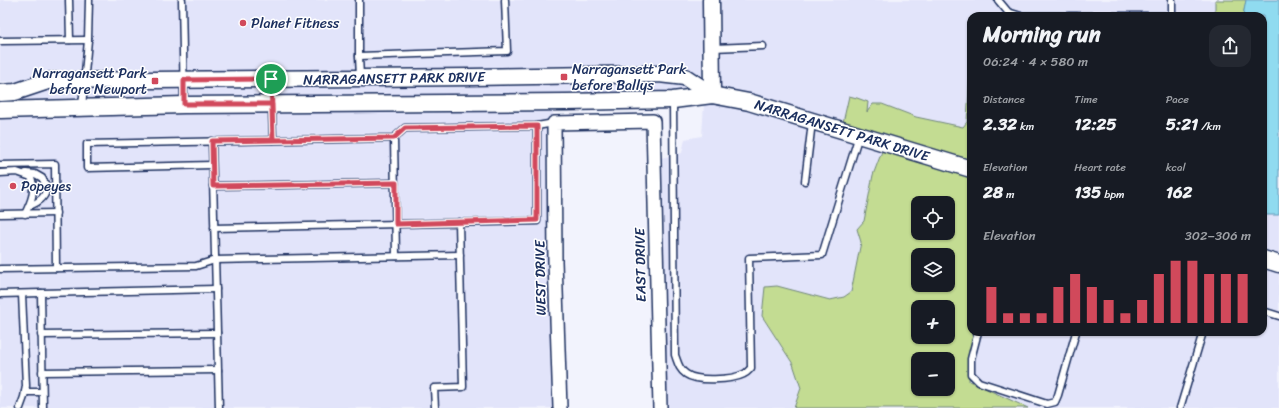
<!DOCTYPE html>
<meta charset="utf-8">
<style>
body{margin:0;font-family:Sriracha,sans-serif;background:#242831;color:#f1f3f6;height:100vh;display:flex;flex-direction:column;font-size:15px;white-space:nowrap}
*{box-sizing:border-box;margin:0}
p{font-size:13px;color:#9ea1a6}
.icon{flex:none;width:22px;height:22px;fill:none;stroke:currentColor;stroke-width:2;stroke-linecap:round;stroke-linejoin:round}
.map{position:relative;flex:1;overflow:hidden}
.drawer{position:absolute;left:967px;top:12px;width:300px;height:324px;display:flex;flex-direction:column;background:#171b24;border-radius:12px;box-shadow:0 1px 3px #0004}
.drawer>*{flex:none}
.fabs{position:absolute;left:911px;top:196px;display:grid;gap:8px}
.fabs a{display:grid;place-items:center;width:44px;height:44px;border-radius:8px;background:#171b24;box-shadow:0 1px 3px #0004;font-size:20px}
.pin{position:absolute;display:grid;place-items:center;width:34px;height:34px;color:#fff;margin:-17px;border:2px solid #fff;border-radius:50%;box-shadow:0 1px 4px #0007}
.round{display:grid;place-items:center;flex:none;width:42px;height:42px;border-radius:12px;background:#242831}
.headline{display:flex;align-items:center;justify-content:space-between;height:68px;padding:0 16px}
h1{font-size:22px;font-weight:700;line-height:30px}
.metrics{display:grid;grid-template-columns:repeat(3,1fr);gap:6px;height:68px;padding:4px 16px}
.metrics div{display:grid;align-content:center}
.metrics b{font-size:17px;font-weight:700}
.metrics small{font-size:11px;font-weight:400}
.metrics p{font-size:11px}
.chart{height:112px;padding:8px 16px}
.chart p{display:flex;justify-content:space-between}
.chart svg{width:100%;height:72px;margin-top:4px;stroke:#d1495b;stroke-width:6}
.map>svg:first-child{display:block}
.built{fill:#e2e4fa}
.green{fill:#c3dc92;stroke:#6f8678;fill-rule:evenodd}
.water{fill:#90dbf0;stroke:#6196b6}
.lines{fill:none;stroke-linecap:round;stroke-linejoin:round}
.service-casing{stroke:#1b2f5e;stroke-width:9}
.minor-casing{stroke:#1b2f5e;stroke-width:16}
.tertiary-casing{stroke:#1b2f5e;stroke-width:19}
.service{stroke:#fff;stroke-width:6}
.minor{stroke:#fff;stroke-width:13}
.tertiary{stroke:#fff;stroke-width:16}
.route-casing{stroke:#fff;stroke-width:8}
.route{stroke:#d1495b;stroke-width:5}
.poi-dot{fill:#d1495b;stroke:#fff;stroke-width:1.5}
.labels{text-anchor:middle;stroke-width:3;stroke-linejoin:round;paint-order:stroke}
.poi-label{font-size:14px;fill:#1b2f5e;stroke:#fff;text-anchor:start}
.street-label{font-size:14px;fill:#1b2f5e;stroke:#fff}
</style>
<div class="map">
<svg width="1279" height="408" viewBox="0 0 1279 408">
<rect width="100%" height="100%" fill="#f2f3fd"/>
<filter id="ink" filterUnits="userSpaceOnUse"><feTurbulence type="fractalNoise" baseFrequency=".025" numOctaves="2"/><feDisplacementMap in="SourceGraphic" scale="8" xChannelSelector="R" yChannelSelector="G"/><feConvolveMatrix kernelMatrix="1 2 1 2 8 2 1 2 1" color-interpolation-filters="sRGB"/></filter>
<g filter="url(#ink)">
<!-- built -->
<g class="built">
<polygon points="0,0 1216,0 1215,16 971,16 971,53 967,123 963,127 916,117 882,104 867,113 857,98 884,146 873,175 864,221 857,229 861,242 851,292 844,297 830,300 777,286 765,287 762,316 793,364 801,388 794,408 663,408 657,159 682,153 685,139 702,136 704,103 553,106 559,408 0,408 0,93 46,81 0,82"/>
<polygon points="1263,215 1279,215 1279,408 1028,408 969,381 973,332 1263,332"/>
</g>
<!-- green -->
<g class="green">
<polygon points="1215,0 1246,0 1243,16 1215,16"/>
<path d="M 971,53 L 971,332 L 973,332 L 969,381 L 1028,408 L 794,408 L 801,388 L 793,364 L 762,316 L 765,287 L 777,286 L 830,300 L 844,297 L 851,292 L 861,242 L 857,229 L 864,221 L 873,175 L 884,146 L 842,127 L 849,96 L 857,98 L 868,102 L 867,112 L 873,104 L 882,104 L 916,117 L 963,127 L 967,122 ZM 918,203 L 948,203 L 948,233 L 918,233 ZM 918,255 L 948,255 L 948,285 L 918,285 ZM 918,307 L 948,307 L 948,337 L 918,337 ZM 918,359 L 948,359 L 948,389 L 918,389 Z"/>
</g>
<!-- water -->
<polygon class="water" points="1246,0 1279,0 1279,215 1263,215 1263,16 1243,16"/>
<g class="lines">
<defs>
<g id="service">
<polyline points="69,0 70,40"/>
<polyline points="182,0 184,105"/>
<polyline points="359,0 359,56 507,51 505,0"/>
<polyline points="998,0 1008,12 1021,16 1164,16"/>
<polyline points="1172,0 1172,16"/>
<polyline points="0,41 88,40"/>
<polyline points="713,48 763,46"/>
<polyline points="359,56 360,77"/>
<polyline points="271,79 273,140"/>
<path d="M 673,102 L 675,355 C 678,363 679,369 686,374 C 697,382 732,380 744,374 C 747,373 749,370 751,368 L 749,258 L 822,255 L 859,135"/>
<polyline points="82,107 88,40 89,0"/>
<polyline points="394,138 396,256"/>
<polyline points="212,141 219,408"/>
<polyline points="0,165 55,164 56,268"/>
<polyline points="212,165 87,168 87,144 394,138 405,128 537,126 554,123"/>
<path d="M 0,173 L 17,172 L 31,177 C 36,191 31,202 25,214"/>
<path d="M 26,173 L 35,174 L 42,178 C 43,180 46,184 46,187 C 47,198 37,203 29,206"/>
<polyline points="805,181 812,122"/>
<polyline points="213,186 395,183"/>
<polyline points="0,214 56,213"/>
<polyline points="214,228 537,221 537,126"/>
<polyline points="0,269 196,266 215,260 460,255"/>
<polyline points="0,294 41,293"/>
<polyline points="1263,311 1279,316"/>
<polyline points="978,332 971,359 971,374 979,382 1047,404 1055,402 1058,395 1076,332"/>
<polyline points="41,335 217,333"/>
<polyline points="42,372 218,370"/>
<polyline points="25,392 42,392"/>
<polyline points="20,408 24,397 26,386 22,294"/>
<polyline points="43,408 41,293 216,289"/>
<polyline points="435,408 434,388 463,387 459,222"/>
<polyline points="1180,408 1203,332"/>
</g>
<polyline id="minor" points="560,408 555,261 554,123 653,121 660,408"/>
<g id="tertiary">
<polyline points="711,0 712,95"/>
<polyline points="0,93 15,92 48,81 472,77 659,74 685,77 712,95"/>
<polyline points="0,110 184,105 566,102 673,100 712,95 749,102 971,169"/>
<polyline points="1263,259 1279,264"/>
</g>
</defs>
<!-- service casing -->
<use href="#service" class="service-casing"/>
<!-- minor casing -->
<use href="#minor" class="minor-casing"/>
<!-- tertiary casing -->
<use href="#tertiary" class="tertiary-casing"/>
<!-- service -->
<use href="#service" class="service"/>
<!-- minor -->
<use href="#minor" class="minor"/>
<!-- tertiary -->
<use href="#tertiary" class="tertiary"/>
</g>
</g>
<g class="lines" filter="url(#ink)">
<defs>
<polyline id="route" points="271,79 184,80 184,104 272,104 273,140 394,138 405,128 537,126 537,220 396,224 396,183 213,186 212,141 273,140 271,79"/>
</defs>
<!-- route casing -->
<use href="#route" class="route-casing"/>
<!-- route -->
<use href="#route" class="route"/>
</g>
<!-- markers -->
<g class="poi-dot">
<circle cx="243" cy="23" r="4"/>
<rect x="560" y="73" width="8" height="8" rx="2"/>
<rect x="151" y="77" width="8" height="8" rx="2"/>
<circle cx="13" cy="186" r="4"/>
</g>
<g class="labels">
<!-- poi labels -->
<g class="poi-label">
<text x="251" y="28">Planet Fitness</text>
<text x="572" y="74">Narragansett Park<tspan x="572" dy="16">before Ballys</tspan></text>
<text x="147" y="78" text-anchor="end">Narragansett Park<tspan x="147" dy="16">before Newport</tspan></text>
<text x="21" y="191">Popeyes</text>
</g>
<!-- street labels -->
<g class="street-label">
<text transform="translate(394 78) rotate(-1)" y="5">NARRAGANSETT PARK DRIVE</text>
<text transform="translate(842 130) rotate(17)" y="5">NARRAGANSETT PARK DRIVE</text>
<text transform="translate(640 265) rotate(-91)" y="5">EAST DRIVE</text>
<text transform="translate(540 278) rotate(-91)" y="5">WEST DRIVE</text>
</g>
</g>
</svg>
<div class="fabs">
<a><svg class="icon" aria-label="locate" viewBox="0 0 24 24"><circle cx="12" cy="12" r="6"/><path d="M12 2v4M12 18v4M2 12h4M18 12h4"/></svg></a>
<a><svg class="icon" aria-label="layers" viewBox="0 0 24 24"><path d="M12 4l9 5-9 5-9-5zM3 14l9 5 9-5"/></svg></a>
<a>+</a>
<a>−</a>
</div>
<div class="pin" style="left:271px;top:79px;background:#1e9e55"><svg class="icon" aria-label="arrive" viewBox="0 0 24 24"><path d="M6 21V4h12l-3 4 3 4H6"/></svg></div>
<section class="drawer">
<div class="headline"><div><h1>Morning run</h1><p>06:24 · 4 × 580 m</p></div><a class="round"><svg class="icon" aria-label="share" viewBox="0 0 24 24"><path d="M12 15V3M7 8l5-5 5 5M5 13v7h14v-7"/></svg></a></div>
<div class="metrics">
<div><p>Distance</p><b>2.32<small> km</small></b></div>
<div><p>Time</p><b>12:25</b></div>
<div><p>Pace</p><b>5:21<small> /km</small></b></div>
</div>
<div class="metrics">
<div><p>Elevation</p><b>28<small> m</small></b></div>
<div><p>Heart rate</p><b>135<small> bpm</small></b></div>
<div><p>kcal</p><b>162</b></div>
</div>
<div class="chart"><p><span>Elevation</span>302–306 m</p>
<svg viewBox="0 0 160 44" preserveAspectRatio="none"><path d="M5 44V22M15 44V38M25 44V38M35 44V38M45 44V22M55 44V14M65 44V22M75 44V30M85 44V38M95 44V30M105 44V14M115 44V6M125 44V6M135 44V14M145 44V14M155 44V14"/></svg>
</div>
</section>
</div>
